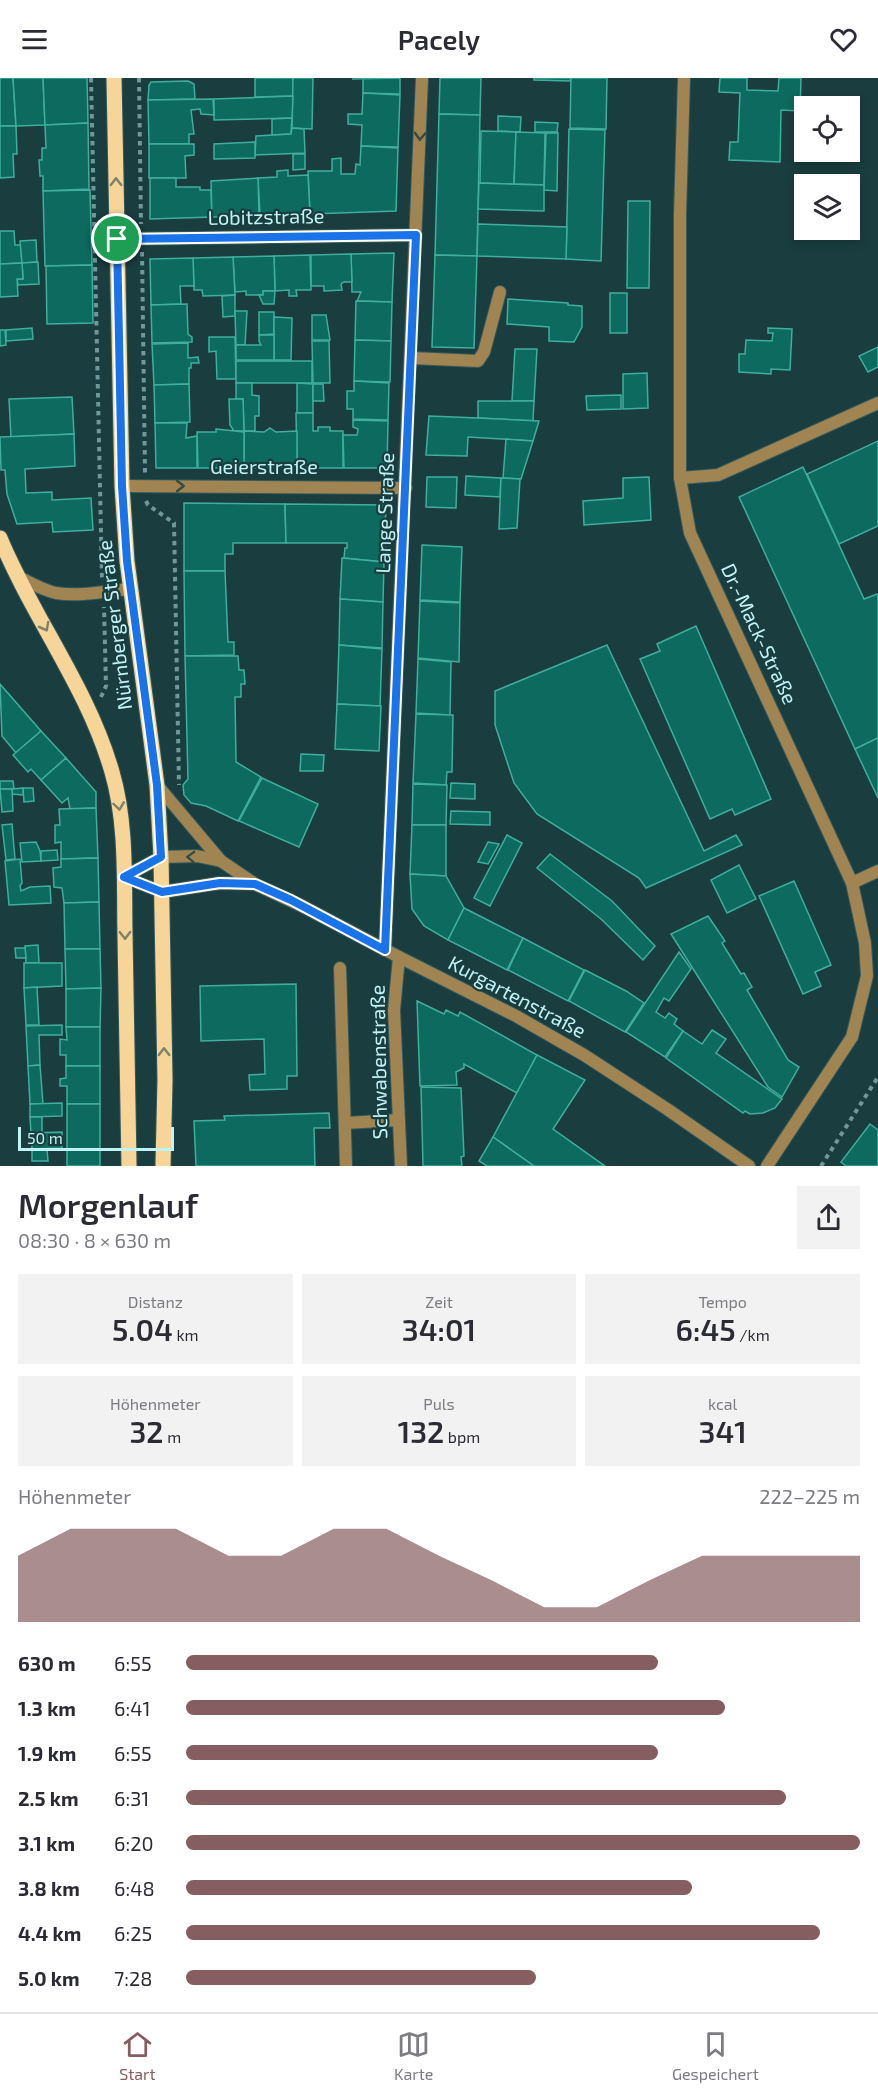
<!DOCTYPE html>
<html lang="de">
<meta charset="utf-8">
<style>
body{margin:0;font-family:"Exo 2",sans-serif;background:#f2f2f3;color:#2b2b33;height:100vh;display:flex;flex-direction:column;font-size:22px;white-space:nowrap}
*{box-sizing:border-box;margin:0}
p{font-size:20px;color:#7c7c81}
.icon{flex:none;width:33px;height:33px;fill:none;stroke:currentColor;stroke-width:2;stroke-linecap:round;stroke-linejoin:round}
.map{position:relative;height:1088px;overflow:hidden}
.details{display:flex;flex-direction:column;background:#fff;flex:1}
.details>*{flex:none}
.buttons{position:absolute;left:794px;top:18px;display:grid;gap:12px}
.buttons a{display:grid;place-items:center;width:66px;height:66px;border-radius:0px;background:#fff;box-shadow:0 3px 9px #0003;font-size:30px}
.scale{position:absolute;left:18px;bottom:15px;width:156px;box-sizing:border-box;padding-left:6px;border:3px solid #c1f2f6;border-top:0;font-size:16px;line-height:21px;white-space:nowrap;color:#c1f2f6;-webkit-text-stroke:4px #1a3d3f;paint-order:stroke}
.pin{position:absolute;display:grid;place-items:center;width:51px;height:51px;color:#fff;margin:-26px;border:3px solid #fff;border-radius:50%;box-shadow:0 2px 6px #0007}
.round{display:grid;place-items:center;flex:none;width:63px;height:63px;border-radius:0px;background:#f2f2f3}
.summary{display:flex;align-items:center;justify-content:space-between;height:102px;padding:0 18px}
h1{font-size:33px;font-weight:600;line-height:45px}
.metrics{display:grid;grid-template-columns:repeat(3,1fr);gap:9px;height:102px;padding:6px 18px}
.metrics div{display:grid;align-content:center;border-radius:0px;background:#f2f2f3;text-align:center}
.metrics b{font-size:30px;font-weight:600}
.metrics small{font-size:16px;font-weight:400}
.metrics p{font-size:16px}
.chart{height:168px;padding:12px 18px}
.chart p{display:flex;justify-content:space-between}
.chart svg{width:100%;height:108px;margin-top:6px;fill:#865d61;opacity:.7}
ul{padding:0 18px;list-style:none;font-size:20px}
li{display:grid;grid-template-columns:96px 72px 1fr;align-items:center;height:45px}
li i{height:15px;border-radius:8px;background:#865d61}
header{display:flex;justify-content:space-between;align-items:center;height:78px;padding:0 18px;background:#fff;font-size:27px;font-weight:600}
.dock{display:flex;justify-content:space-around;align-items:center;height:84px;border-top:2px solid #e1e1e2;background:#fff;font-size:16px;color:#7c7c81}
.dock a{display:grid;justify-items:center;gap:3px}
.dock .selected{color:#865d61}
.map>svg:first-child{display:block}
.building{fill:#0c6a5e;stroke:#41ae9d;stroke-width:1.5}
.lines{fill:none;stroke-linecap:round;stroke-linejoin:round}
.service-casing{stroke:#355a5c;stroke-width:14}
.minor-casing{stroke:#355a5c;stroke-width:14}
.tertiary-casing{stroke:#355a5c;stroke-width:14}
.primary-casing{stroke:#355a5c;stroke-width:17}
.path{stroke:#6e989b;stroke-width:4;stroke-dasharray:4.5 4.5;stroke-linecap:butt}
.service{stroke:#a08452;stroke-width:12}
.minor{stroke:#a08452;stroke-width:12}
.tertiary{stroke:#a08452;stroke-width:12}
.primary{stroke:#f7d599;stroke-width:15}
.oneway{stroke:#354b43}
.oneway2{stroke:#7d8168}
.route-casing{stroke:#fff;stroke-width:12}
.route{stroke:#1a73e8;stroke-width:8}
.labels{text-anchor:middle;stroke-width:4.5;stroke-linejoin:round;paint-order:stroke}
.street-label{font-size:20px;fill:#c1f2f6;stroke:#1a3d3f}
</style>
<header><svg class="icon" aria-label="menu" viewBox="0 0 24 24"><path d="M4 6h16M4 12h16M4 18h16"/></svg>Pacely<svg class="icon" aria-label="heart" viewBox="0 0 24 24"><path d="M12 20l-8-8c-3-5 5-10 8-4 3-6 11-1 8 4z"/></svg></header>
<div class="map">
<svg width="878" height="1088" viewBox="0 0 878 1088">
<rect width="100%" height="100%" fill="#1a3d3f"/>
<!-- building -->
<g class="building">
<polygon points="0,0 13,0 16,48 0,48"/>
<polygon points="13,0 43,0 45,47 16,48"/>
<polygon points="43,0 87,0 88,45 45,47"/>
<polygon points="255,0 293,0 293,18 255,19"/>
<polygon points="293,0 313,0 312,51 292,50"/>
<polygon points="400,0 400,16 363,15 363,1 352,1"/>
<polygon points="440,0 481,0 480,37 439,36"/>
<polygon points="534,0 571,0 570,3 534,2"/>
<polygon points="571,0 607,0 606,51 570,50"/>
<polygon points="720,0 747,0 747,12 778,13 779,0 801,0 800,33 781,32 780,84 729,82 730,64 738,64 740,15 719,14"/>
<polygon points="188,3 194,6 195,21 148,22 149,7 151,4"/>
<polygon points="363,15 400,17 398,69 361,68 362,47 348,46 348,36 362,36"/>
<polygon points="293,18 292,40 214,42 214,21"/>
<polygon points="213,21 214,37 201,36 200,31 191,32 194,56 189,56 189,66 149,66 148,22"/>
<polygon points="439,36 480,37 477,178 435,177"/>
<polygon points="498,38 521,39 520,54 498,53"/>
<polygon points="292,40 291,56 272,57 272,41"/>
<polygon points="535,44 558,45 557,54 535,54"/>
<polygon points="88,45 89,111 43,113 43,98 40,98 39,82 42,82 42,70 46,70 45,47"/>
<polygon points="0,48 16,48 17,76 13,76 14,99 0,100"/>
<polygon points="292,50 304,51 305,75 255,77 256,58 291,56"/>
<polygon points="569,51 605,52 601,183 566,181"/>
<polygon points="481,53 516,54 514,106 480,105"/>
<polygon points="516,54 545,55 544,107 514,106"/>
<polygon points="546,55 558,55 557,113 544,112"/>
<polygon points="255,64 255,80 214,81 214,66"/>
<polygon points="149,66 194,66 194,77 185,78 186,100 149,100"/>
<polygon points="361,68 398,70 396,133 310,136 308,93 332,93 332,81 341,80 341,96 355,96 356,86 360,87"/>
<polygon points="293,76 305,76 305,91 293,92"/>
<polygon points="288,92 288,98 308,97 310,136 260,137 258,100 277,99 277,93"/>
<polygon points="150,100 176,100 176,109 200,109 200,112 211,112 212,139 150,141"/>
<polygon points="258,100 259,138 212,139 211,103"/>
<polygon points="479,105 544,107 544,133 478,131"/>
<polygon points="90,112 92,187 45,188 43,113"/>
<polygon points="628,123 650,123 649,210 627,210"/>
<polygon points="478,146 567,149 566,181 477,178"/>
<polygon points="0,153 14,153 15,167 21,167 22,185 0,186"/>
<polygon points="36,162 37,184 22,185 20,163"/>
<polygon points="394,175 392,224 357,223 361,214 352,214 351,176"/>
<polygon points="351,176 352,204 344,204 341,206 342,212 324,213 324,208 311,208 311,177"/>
<polygon points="310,177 311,212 296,212 297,218 289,218 289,212 275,213 274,178"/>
<polygon points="435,177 477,178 474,270 432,269"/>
<polygon points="274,178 275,213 263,213 263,217 246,217 246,213 235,214 233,179"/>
<polygon points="233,179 235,217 203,218 202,212 194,212 193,180"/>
<polygon points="193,180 194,208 180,208 181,226 151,227 150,181"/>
<polygon points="38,184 39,206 18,207 17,201 23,201 22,185"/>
<polygon points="22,185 23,201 17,201 18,218 0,219 0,186"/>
<polygon points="92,187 93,245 47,246 46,188"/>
<polygon points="263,213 275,213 274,226 263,226 259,217 263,217"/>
<rect x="610" y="215" width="17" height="40"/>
<polygon points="235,217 235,238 223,239 222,218"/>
<polygon points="508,221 568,225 568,227 582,228 582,249 574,264 549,263 549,249 507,246"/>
<polygon points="356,223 392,224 391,263 355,262"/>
<polygon points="187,226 188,256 192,259 192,264 152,265 151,227"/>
<polygon points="235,233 247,233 245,267 236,267"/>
<polygon points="259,234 274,234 274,256 259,257"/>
<polygon points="312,237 326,237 330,262 312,262"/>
<polygon points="274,239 292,240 291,282 274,282"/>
<polygon points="32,250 33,261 6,263 6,252"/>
<polygon points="768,250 792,251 790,292 771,291 771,296 739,294 739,276 745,276 746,262 772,263 773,255 768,255"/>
<polygon points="0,252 5,252 6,267 0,268"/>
<polygon points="259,257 274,257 274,282 236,282 236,267 261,267 259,263"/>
<polygon points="209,259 235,259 236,301 217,301 216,273 209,274"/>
<polygon points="355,262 391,263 390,304 354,303"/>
<polygon points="312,263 329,263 330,305 313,305"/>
<polygon points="188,265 188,280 198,279 199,285 191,285 191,290 189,290 189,306 154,307 152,266"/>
<polygon points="878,269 878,289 868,294 859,278"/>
<polygon points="515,271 537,271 534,323 512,323"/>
<rect x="236" y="283" width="76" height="22"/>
<polygon points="647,295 648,330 623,331 623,296"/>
<polygon points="354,303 389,305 388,342 353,341 353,331 347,331 347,313 354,313"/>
<polygon points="236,305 252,305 252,317 259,318 259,338 255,338 255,353 244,353 243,321 236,321"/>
<polygon points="297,305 313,306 313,335 297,335"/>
<polygon points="189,306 190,344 155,345 154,307"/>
<polygon points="313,306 323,306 324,323 313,323"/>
<polygon points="621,317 621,331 587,332 586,318"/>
<polygon points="72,319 74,356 11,359 9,321"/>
<polygon points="229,321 243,321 244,353 234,353 230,347"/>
<polygon points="478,323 534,323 533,343 478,340"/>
<polygon points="296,335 313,335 313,353 318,353 318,349 330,349 330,353 343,353 343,390 297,390"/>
<polygon points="429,338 478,340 539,343 533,363 468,359 467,378 426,377"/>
<polygon points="353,342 388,343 387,390 344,390 343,357 357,357 358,351 353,349"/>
<polygon points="155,345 187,345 186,360 197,358 197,390 156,390"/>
<polygon points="270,350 276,354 297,353 297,389 244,390 244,353 264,354"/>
<polygon points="216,351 244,354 244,390 198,390 197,354 216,354"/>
<polygon points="74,356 75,388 25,391 26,415 52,414 52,422 91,420 93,452 53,454 52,444 17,446 7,416 5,392 1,392 0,359"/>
<polygon points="506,361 533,363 521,401 503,400"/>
<polygon points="878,363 878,448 839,466 807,396"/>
<polygon points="803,389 864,521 877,516 878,519 878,660 855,671 739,419"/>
<polygon points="466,398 501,400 500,419 465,417"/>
<polygon points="427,399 457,399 456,430 426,429"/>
<polygon points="649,399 651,442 584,447 583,423 623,420 623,400"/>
<polygon points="501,400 520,401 517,450 499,451"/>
<polygon points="184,425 285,426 286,465 233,465 233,476 225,476 225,493 184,493"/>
<polygon points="285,426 386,427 384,484 344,480 345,470 347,470 347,465 286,465"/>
<polygon points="422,467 462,469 460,524 420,522"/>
<polygon points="342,480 384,484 383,524 340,521"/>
<polygon points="184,493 225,493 228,564 234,564 234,577 185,578"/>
<polygon points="340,521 383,524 382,570 339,567"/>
<polygon points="420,523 460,525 459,584 418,580"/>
<polygon points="696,548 771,721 735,737 732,731 710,741 640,581 660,573 657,566"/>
<polygon points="339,567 382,571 380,628 337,626"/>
<polygon points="607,567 704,773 736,757 742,767 646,810 639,800 537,736 514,705 495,647 495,613"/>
<polygon points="185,578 238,578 239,592 244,592 245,606 241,606 241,619 235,619 236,684 261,699 238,743 206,728 191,725 184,717 183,707 188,701"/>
<polygon points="418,581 451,584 450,637 416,635"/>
<polygon points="0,606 41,653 16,675 2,658"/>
<polygon points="337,626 381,628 379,673 335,671"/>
<polygon points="416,636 453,637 452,694 447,694 446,707 413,705"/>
<polygon points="41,653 66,680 41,702 31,691 28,694 13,677"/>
<polygon points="878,660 878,720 855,671"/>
<polygon points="301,676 324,677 323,693 300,693"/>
<polygon points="66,680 96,714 96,730 70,731 68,720 62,725 41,702"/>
<polygon points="262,700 318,726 299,769 239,743"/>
<polygon points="0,703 13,703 14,711 0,711"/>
<polygon points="451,705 475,706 475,721 450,720"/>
<polygon points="413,706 447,707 446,747 412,747"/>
<polygon points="23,710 33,710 34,723 24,724"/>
<polygon points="23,710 23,717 12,716 12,711"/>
<polygon points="0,711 12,711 13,733 2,734"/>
<polygon points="96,730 98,780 61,781 61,764 55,765 55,747 60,747 59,731"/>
<polygon points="451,733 490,734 490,747 450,746"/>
<polygon points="12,746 15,781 6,782 2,747"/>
<polygon points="412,747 446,747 446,798 410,796"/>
<polygon points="507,757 522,765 490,828 474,820"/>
<polygon points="36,764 40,773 41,783 22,784 20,765"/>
<polygon points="488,764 499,766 488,786 478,784"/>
<polygon points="57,772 58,782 41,783 41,773"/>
<polygon points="550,776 612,823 655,868 643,882 601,841 537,790"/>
<polygon points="98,780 99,824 64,825 62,810 54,809 53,790 61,789 61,781"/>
<polygon points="20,781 22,805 20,808 21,813 30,809 50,808 51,825 9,827 5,783"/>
<polygon points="739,787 756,821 727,835 711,802"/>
<polygon points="410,796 446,798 464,830 448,862 424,848 412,831"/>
<polygon points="794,803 831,887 815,894 821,908 803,916 759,818"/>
<polygon points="99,824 100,871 65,871 64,825"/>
<polygon points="464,830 523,860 507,892 448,862"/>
<polygon points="708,838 725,863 722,865 741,896 744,895 752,909 747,912 788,982 799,989 782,1019 768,1009 671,856"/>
<polygon points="523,860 584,892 568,923 508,892"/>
<polygon points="38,867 39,885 26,885 25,868"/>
<polygon points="15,870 25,870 26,880 16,880"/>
<polygon points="65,871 100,871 101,910 66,911"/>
<polygon points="679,874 691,891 669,923 664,920 656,934 665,940 669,935 677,941 674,946 683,953 665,979 626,954"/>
<polygon points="24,885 62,885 62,908 24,910"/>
<polygon points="585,892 626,913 644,925 625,954 569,923"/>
<polygon points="296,906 297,998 287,998 287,1011 250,1012 249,997 265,996 264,961 201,963 200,908"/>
<polygon points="37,909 39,947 26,947 24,910"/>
<polygon points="101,910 100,949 66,949 66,911"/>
<polygon points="417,923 444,936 446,932 458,938 460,934 537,977 517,1015 464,986 464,990 456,994 457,1007 420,1008"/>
<polygon points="62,947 62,957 39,957 40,987 28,988 26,948"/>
<polygon points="66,949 100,949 100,988 66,988 66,977 60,977 60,961 67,962"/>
<polygon points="712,952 726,961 716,975 782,1021 775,1030 763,1035 750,1036 745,1033 743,1035 666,980 683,953 702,966"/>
<polygon points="537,977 585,1002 553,1051 605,1088 534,1088 493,1059"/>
<polygon points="40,987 43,1026 30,1026 28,988"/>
<polygon points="66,988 100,988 100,1026 67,1026 67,1008 60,1008 60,1001 66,1000"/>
<polygon points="421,1009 461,1010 464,1078 461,1079 462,1088 423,1088"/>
<polygon points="62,1025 62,1038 30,1039 30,1026"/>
<rect x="67" y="1026" width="33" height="45"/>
<polygon points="329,1035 330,1050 314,1050 315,1088 196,1088 194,1043 225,1042 224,1038"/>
<polygon points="30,1039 42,1039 42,1055 31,1055"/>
<polygon points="870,1046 878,1052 878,1088 846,1088 841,1084"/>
<polygon points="62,1054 62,1070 32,1071 31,1055"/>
<polygon points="493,1059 534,1088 487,1088 479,1083"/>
<polygon points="32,1071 47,1071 48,1083 32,1083"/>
<rect x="67" y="1071" width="33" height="17"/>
</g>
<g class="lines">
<defs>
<g id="service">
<polyline points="411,280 478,283 484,274 500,214"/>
<polyline points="680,400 718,397 878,325"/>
<polyline points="852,805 878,793"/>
<polyline points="340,890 346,1088"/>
<polyline points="345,1045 398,1042"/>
</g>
<g id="minor">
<polyline points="684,0 680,136 680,400 690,455 852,805 865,865 867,898 852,959 767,1088"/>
<polyline points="117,161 416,157"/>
<polyline points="122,408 406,410"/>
<path d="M 17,498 C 29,504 42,512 56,515 C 79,519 107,513 130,511"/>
<polyline points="385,872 422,0"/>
<polyline points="399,879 394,932 401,1088"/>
</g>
<g id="tertiary">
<polyline points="157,707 221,783"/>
<polyline points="124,799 161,779 197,778 221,783 255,806 304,829 399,879 516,938 584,977 667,1031 749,1088"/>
<polyline points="124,799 162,814 220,805 254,806"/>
</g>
<g id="primary">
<polyline points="114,0 122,408 127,483 157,707 161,779 165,1002 163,1088"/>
<path d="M 0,460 C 33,540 88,610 112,694 C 127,745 124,803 125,856 C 126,933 128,1011 129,1088"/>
</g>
</defs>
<!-- service casing -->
<use href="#service" class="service-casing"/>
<!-- minor casing -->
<use href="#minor" class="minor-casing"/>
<!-- tertiary casing -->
<use href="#tertiary" class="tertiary-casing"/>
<!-- primary casing -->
<use href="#primary" class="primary-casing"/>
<!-- path -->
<g class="path">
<polyline points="91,0 102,500"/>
<polyline points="139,0 141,146"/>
<polyline points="142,174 145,395"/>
<polyline points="146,423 148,427 174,445 179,707"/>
<polyline points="101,619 106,608 104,529"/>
<polyline points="821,1088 878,999"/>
</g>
<!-- service -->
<use href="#service" class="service"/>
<!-- minor -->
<use href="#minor" class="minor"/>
<!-- tertiary -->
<use href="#tertiary" class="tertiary"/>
<!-- primary -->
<use href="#primary" class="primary"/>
</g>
<!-- one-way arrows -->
<defs><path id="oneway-chevron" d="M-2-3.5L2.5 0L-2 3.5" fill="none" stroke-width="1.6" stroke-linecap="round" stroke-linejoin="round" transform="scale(1.5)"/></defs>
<g class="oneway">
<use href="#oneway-chevron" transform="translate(420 58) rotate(92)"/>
<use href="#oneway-chevron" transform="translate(180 408)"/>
<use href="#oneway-chevron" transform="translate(191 779) rotate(-178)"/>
</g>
<g class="oneway2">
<use href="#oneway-chevron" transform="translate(116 104) rotate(-91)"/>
<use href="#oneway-chevron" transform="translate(45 549) rotate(62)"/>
<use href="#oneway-chevron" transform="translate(119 728) rotate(82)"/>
<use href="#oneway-chevron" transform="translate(125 857) rotate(89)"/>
<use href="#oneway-chevron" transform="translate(164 974) rotate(-91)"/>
</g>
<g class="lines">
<defs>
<polygon id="route" points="416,157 385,872 291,822 255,806 220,805 162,814 124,799 161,779 157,707 127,483 122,408 117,161"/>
</defs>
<!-- route casing -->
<use href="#route" class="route-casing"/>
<!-- route -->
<use href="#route" class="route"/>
</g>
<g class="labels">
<!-- street labels -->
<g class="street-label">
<text transform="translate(266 139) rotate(-1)" y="7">Lobitzstraße</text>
<text x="264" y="396">Geierstraße</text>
<text transform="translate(385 435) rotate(-88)" y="7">Lange Straße</text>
<text transform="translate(115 547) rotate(-97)" y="7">Nürnberger Straße</text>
<text transform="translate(759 556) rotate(65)" y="7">Dr.-Mack-Straße</text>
<text transform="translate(517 919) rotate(28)" y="7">Kurgartenstraße</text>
<text transform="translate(379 984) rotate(-91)" y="7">Schwabenstraße</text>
</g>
</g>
</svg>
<div class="buttons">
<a><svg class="icon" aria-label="locate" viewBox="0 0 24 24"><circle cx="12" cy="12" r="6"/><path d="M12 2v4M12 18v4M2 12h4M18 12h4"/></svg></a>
<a><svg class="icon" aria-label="layers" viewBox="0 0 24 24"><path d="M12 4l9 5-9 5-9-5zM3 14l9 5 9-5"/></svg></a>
</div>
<div class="scale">50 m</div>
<div class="pin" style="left:117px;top:161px;background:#1e9e55"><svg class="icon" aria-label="arrive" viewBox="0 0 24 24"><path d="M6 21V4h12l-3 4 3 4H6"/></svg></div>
</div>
<section class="details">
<div class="summary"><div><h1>Morgenlauf</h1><p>08:30 · 8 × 630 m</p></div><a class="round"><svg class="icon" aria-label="share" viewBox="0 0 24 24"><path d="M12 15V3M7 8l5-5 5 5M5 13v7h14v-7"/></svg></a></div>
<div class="metrics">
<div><p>Distanz</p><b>5.04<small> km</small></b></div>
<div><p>Zeit</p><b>34:01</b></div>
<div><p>Tempo</p><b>6:45<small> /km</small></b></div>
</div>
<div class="metrics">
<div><p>Höhenmeter</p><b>32<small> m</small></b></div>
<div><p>Puls</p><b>132<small> bpm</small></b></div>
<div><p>kcal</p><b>341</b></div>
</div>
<div class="chart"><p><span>Höhenmeter</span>222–225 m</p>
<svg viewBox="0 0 160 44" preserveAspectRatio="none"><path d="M0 44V17L10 6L20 6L30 6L40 17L50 17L60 6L70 6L80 17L90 27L100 38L110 38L120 27L130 17L140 17L150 17L160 17V44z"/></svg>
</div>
<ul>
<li><b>630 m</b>6:55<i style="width:70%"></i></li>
<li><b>1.3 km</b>6:41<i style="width:80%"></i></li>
<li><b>1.9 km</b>6:55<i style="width:70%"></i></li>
<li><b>2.5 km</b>6:31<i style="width:89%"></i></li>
<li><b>3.1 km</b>6:20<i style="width:100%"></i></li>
<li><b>3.8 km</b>6:48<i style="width:75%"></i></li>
<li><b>4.4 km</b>6:25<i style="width:94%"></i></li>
<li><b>5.0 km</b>7:28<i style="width:52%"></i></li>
</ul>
</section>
<nav class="dock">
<a class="selected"><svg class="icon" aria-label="home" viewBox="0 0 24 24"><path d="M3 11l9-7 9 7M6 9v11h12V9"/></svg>Start</a>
<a><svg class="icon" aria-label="map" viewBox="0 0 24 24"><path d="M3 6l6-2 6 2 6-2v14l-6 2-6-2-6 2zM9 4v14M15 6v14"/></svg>Karte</a>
<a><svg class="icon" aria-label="saved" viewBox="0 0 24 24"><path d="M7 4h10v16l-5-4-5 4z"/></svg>Gespeichert</a>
</nav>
